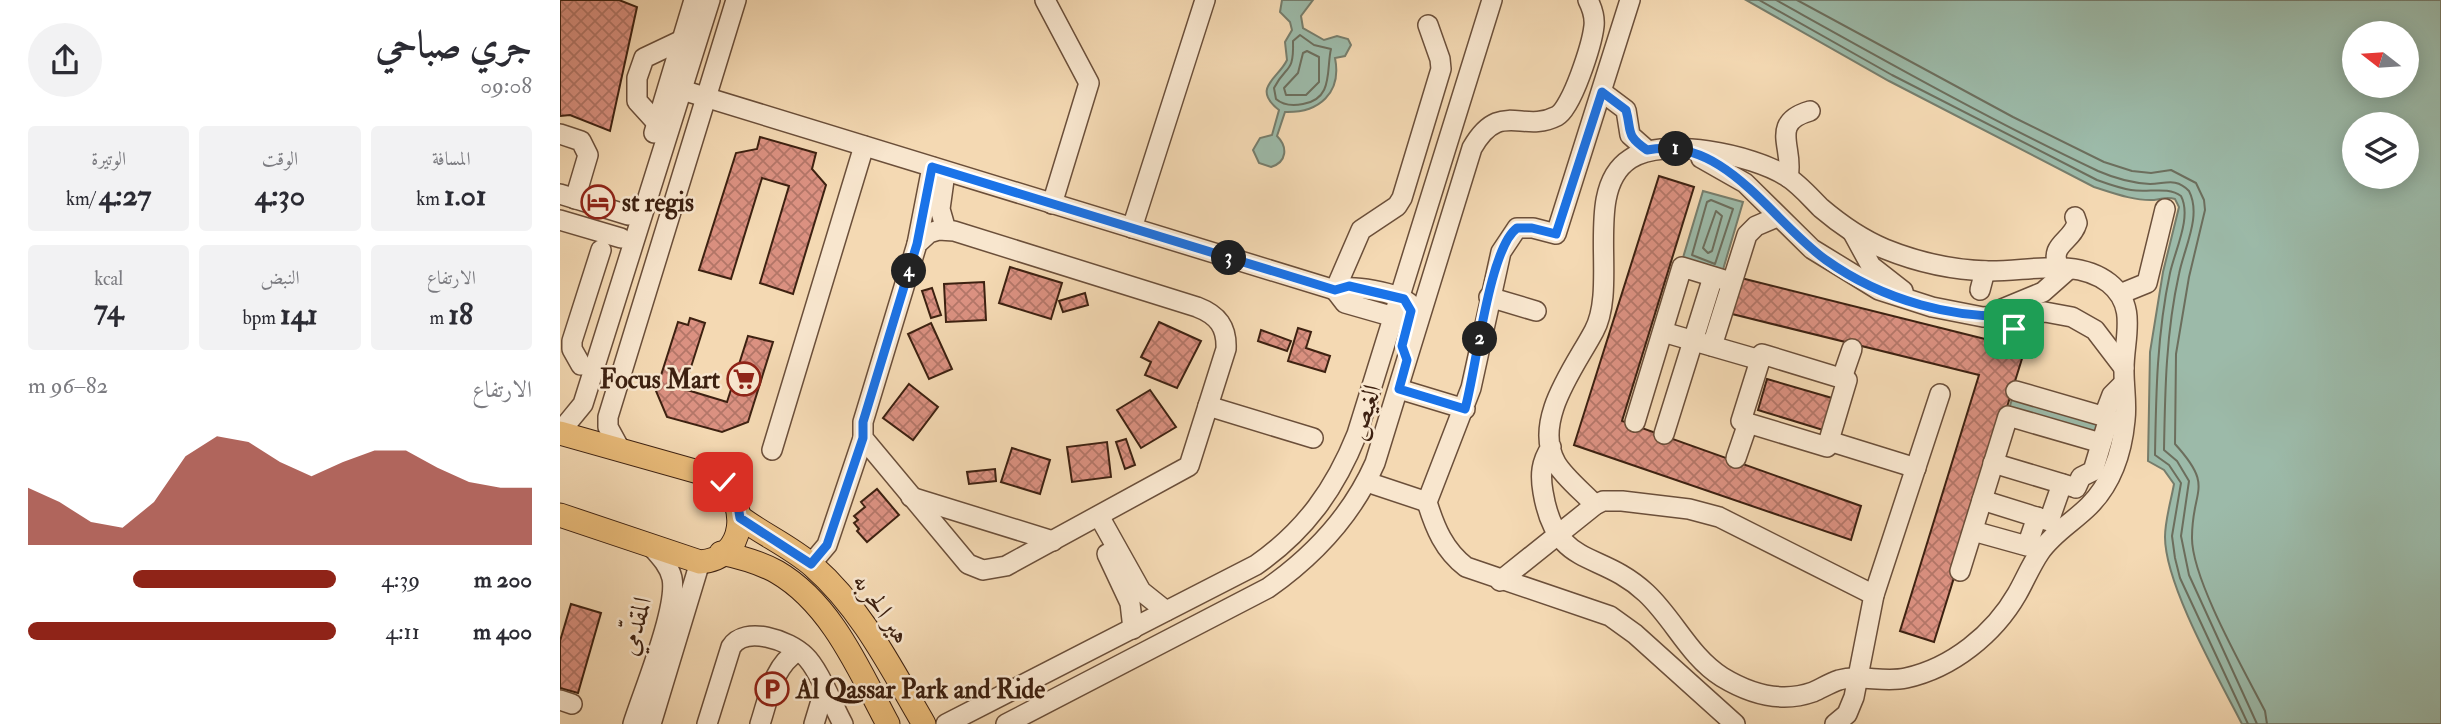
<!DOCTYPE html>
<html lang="ar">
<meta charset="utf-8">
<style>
body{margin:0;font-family:"IM FELL Double Pica",Amiri,serif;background:#f2f2f3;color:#2b2b33;direction:rtl;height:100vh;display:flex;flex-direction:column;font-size:26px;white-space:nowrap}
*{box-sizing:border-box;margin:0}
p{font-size:23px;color:#7c7c81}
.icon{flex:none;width:38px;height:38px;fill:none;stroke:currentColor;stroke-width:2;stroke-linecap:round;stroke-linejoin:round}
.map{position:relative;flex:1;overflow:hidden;direction:ltr}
.panel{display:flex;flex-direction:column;background:#fff;width:560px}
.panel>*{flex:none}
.needle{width:46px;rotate:287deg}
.buttons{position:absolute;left:1782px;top:21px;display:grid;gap:14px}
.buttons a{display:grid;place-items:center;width:77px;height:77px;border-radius:50%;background:#fff;box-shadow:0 4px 18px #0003;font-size:35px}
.pin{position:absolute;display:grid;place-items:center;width:60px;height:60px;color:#fff;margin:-30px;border-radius:14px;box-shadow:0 4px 10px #0006}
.km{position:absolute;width:35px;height:35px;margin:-18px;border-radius:50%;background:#222;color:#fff;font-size:19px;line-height:35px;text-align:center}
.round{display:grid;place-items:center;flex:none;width:74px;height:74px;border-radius:37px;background:#f2f2f3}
.overview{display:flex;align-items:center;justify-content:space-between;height:119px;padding:0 28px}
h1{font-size:38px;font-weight:700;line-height:52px}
.stats{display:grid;grid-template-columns:repeat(3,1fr);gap:10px;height:119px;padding:7px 28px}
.stats div{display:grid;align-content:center;border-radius:7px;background:#f2f2f3;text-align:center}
.stats b{font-size:30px;font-weight:700}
.stats small{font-size:19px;font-weight:400}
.stats p{font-size:19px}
.chart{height:196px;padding:14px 28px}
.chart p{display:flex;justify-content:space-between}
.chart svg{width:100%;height:126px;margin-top:7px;fill:#8f2418;opacity:.7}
ul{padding:0 28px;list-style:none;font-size:23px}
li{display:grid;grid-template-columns:112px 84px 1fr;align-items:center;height:52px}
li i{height:18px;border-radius:9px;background:#8f2418}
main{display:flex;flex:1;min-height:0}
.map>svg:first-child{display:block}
.water{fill:#9cbaa9;stroke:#767d6c;stroke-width:2;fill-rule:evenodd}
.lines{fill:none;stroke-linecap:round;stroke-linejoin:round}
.shore{stroke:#6c6e5d;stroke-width:2}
.building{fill:url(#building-cross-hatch);stroke:#3d2111;stroke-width:2}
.minor-casing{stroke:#6b4f3a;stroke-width:22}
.major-casing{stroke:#3d2111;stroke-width:25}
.minor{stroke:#f8e6ce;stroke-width:19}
.major{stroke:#eabc7a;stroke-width:23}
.route-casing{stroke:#fff;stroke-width:14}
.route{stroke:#1a73e8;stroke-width:9}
.labels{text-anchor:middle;stroke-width:5;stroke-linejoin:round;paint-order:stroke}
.poi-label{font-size:26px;font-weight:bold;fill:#3d2111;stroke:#f8e6ce;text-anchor:start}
.street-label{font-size:26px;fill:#3d2111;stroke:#f8e6ce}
</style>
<main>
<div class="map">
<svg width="1881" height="724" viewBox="0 0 1881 724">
<defs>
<pattern id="building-cross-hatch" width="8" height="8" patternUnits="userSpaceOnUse" patternTransform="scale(1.75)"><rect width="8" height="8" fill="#db9181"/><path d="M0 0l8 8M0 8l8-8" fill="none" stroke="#b37668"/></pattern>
</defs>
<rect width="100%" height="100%" fill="#f4d9b3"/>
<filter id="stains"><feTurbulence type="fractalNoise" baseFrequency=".00286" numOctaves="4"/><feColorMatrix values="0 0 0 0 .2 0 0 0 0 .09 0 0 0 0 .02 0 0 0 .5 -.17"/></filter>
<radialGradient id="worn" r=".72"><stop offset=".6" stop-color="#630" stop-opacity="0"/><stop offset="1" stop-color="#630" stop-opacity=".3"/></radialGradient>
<!-- water -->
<g class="water">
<path d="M 722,0 L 753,0 L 741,16 L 743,28 L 764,40 L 777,36 L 788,39 L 791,45 L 785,56 L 775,58 C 782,93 759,113 725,112 L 717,136 C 728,147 727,162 711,167 L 699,163 L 693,150 L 700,138 L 712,135 L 719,110 C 691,88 718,79 727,60 L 725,42 L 732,30 L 730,22 L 720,12 Z"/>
<path d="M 1186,0 L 1881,0 L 1881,724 L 1682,724 C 1659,679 1605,585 1605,537 C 1605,520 1611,501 1614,484 L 1604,470 L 1588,461 L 1590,352 L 1603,272 L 1619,207 L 1615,199 C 1606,196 1603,199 1594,200 C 1574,201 1553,193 1534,187 L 1329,81 ZM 1846,33 L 1846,86 L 1794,86 L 1794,33 ZM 1846,124 L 1846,177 L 1794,177 L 1794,124 Z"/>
<polygon points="1143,191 1183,202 1162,273 1122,261"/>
<polygon points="1453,396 1545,424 1540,439 1448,412"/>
</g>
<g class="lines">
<!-- shore -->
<g class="shore">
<path d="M 1199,0 L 1332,75 L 1537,180 C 1548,184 1559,188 1571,190 C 1588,193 1608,186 1621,196 C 1632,217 1615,250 1610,273 C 1597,334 1596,393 1595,455 L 1609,465 L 1621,483 L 1612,536 L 1615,558 L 1620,578 L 1688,724"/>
<path d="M 1216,0 C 1322,59 1428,119 1538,171 C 1554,178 1572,183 1590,184 C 1605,184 1616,177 1629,191 C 1642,216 1624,248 1619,274 C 1606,332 1605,390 1604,450 L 1617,461 L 1629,481 L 1621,536 L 1629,575 L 1697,724"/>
<path d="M 1237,0 L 1453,117 L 1544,162 L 1572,171 L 1591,173 L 1611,170 L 1636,183 L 1644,200 L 1645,210 L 1629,277 L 1616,354 L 1615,444 C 1655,488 1632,488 1632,537 C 1631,578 1685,672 1705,711 L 1707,724"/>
<path d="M 740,35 L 754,45 L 771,49 C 766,69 774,99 743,104 C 733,106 724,106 716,99 L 714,88 C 726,64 734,75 733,41 Z"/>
<polygon points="747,51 759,57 759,82 746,95 726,95 724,88 738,73 743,53"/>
<polygon points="1151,200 1173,209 1155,264 1132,255 1147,202"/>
<polygon points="1156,211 1162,216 1152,251 1148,253 1143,248"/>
</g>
</g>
<!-- building -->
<g class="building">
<polygon points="0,0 59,0 77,7 50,131 10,115 0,116"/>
<polygon points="200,137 256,153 252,169 266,185 233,294 200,283 229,186 202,178 171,279 139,270 176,153 197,149"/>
<polygon points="1099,176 1134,187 1062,421 1301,506 1291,540 1014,445"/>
<polygon points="450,267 502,283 491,319 439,303"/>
<polygon points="1181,278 1465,349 1374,642 1340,631 1419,375 1172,314"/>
<polygon points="424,282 426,320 386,322 384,284"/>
<polygon points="372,288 381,315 371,318 362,291"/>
<polygon points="525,293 528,305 503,312 499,301"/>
<polygon points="130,318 145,323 124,389 167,402 188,336 213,342 188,422 162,432 107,417 96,391 118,322 128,325"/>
<polygon points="599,322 641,341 617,388 585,375 591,362 581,357"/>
<polygon points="371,323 392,369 369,379 348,334"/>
<polygon points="738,328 751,332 746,348 770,356 765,372 728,361"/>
<polygon points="701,330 731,341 727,351 698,341"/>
<polygon points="1207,379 1272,398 1263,430 1198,410"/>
<polygon points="349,384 378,407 353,440 323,418"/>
<polygon points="590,390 616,427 581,448 557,410"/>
<polygon points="566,439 575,465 565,469 556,442"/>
<polygon points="547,442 551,477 512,482 507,447"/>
<polygon points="452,448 490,460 480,494 441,482"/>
<polygon points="435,469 436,481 409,484 407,472"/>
<polygon points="317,489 339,515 307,542 297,531 299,529 294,523 298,520 294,516 305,507 301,502"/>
<polygon points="11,604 41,613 18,693 0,688 0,641"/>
</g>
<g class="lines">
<defs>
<g id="minor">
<polyline points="485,0 529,83 492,204"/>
<path d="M 1070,0 L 996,234 L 973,228 L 957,228 L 941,252 L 911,388 L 867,502 C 875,528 884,550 906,567 L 1050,616 L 1075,634 L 1175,724"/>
<path d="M 122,90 L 775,290 C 790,284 838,292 850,304"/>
<polyline points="1042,92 1066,110 1070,135 1087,150"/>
<polyline points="97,123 77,101 77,78 84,58 122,40"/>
<polyline points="94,133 134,0"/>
<polyline points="0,134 21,141 28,155 15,199"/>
<polyline points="1141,158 1185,183 1252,249 1319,290 1372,307 1423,317 1485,312 1512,317 1535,330 1564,368"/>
<polyline points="385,173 380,209 386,230"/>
<path d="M 1228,177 C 1235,149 1208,123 1250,111"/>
<polyline points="0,194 68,215"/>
<polyline points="0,220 61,238"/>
<polyline points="572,228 645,0"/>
<path d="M 379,230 L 394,231 L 637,307 C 658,315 667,327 666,349 L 629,466 L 446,566 L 423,570 L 408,564 L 303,438 L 303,422 L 357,244 L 369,233 Z"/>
<polyline points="1293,233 1311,266 1343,291"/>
<polyline points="357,244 372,167"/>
<path d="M 1499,268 C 1488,244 1512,242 1517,223 L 1515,217"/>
<polyline points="775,290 801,230 837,206 842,198 881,69 880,59 868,25"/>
<polyline points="775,290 785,303 834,317"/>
<polyline points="1420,290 1425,271"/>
<polyline points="1560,294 1587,283 1605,209"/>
<polyline points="929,297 976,311"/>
<polyline points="1442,309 1483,292 1509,269"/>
<polyline points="1103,332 1200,360"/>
<path d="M 1441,340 C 1445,330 1459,327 1464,315"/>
<polyline points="1152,346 1187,235 1196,226 1217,217"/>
<polygon points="1202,354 1287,380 1267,447 1181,421"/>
<polyline points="21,365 12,349 12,341 41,250"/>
<polyline points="1282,378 1292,349"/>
<polyline points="839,389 905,409"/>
<polyline points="1456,391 1549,418 1533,471 1521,477 1516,488"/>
<polyline points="648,406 753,438"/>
<polyline points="1544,416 1552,395 1564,383"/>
<polyline points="1075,422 1122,267 1171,282"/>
<polyline points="0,432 23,404 150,0"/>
<polyline points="1104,434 1153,277"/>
<polyline points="1269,441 1356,468"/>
<path d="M 991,447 C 981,462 980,475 983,492 C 996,570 1039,549 1086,593 C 1114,619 1129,656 1162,677 C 1190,694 1222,703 1253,692 C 1262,688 1270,683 1279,680 C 1300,674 1324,683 1346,678 C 1392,668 1434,634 1457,594 C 1465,580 1471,565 1480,552 C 1493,533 1513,522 1529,506 C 1552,483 1562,452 1565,420 C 1567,404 1564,388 1564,372 C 1563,340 1579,307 1549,283 C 1516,257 1466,272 1428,271 C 1394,270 1357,262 1325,249 C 1301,239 1281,225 1261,208 C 1250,197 1239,184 1226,176 C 1193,155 1104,136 1070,159 C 1022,190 1059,285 1034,331 C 1015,367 972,421 996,463 C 1004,477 1024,493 1035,505"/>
<polyline points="60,449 48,427 48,417 176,0"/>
<polyline points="212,450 304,146"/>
<polyline points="1176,458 1188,423"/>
<polyline points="1433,463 1513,487"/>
<polyline points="807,482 867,502"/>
<polyline points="351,497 493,541"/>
<polyline points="1422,500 1489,521 1502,484"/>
<polyline points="539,516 581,591 606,611"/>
<polyline points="1413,531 1467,546 1477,517"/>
<polyline points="547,554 570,603 573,629"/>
<polyline points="251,564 267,545 303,438"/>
<polyline points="1400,571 1448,416 1541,443"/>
<polyline points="940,581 1035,505 1043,501 1062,501 1129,509 1159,517 1314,595"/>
<polyline points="0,700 12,704"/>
<path d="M 73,724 C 83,692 118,608 112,578 C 109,565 99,555 91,546"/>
<polyline points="91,724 140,562"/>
<path d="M 147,724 L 171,647 C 185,625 229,640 245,656 C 259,669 273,706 283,724"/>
<path d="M 200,724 C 209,697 213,666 238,651"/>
<polyline points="254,724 264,691"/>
<path d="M 386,724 L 696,565 C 745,531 775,489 797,434 L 932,0"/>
<path d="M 446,724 L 708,588 C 755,555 792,515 815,463 L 912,148 C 940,99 962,134 997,116 C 1012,108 1032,44 1034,26 C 1035,17 1032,8 1028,0"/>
<polyline points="1275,724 1287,714 1294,697 1314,595 1380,394"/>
</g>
<g id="major">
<path d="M 0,433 L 156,477 C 190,501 187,559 140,562 L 0,515"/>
<path d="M 181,518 C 204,535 231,547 253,566 C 302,609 331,668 364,724"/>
<path d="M 161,553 C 180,557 201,563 217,572 C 272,604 300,672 328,724"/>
</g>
</defs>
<!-- minor casing -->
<use href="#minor" class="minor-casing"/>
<!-- major casing -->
<use href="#major" class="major-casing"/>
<!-- minor -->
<use href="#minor" class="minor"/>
<!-- major -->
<use href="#major" class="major"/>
</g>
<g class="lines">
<defs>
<path id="route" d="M 163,482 L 178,506 L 180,518 L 251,564 L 267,545 L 303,438 L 303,422 L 357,244 L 372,167 L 775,290 L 789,286 L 844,299 L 851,311 L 842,346 L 847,360 L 839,389 L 905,409 C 916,371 929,248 957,228 L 972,228 L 996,234 L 1042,92 L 1066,110 C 1072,132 1065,135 1087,150 C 1165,135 1211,221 1266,260 C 1322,300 1396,321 1464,315 L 1454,329"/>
</defs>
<!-- route casing -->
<use href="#route" class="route-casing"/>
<!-- route -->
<use href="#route" class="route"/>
</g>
<!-- icons -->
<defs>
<symbol id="hotel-ring" viewBox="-11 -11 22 22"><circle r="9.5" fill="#f8e6ce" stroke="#8f2418" stroke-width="1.5"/><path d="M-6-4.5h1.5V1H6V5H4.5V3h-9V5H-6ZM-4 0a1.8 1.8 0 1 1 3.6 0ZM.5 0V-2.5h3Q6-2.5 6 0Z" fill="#8f2418"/></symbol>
<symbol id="supermarket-ring" viewBox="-11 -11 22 22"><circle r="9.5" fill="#f8e6ce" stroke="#8f2418" stroke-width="1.5"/><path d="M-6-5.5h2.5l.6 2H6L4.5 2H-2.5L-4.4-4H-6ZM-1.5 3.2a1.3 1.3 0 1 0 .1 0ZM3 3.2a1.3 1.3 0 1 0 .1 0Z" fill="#8f2418"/></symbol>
<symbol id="parking-ring" viewBox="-11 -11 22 22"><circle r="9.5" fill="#f8e6ce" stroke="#8f2418" stroke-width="1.5"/><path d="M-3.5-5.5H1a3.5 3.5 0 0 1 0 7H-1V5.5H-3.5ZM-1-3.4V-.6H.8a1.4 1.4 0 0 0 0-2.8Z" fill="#8f2418"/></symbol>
</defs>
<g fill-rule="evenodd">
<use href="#hotel-ring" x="19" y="183" width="38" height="38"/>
<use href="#supermarket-ring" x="165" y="360" width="38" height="38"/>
<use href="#parking-ring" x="193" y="670" width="38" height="38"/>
</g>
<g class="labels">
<!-- poi labels -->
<g class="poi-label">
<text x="62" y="211">st regis</text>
<text x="160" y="388" text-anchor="end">Focus Mart</text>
<text x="236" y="698">Al Qassar Park and Ride</text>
</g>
<!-- street labels -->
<g class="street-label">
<text transform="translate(804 412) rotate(-72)" y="9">الغيص</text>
<text transform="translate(322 608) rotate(55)" y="9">هير الحربه</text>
<text transform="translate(75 626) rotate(-75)" y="9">المقدّمي</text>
</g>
</g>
<rect width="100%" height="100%" filter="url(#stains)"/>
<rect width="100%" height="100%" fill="url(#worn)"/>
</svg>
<div class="buttons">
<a><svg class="needle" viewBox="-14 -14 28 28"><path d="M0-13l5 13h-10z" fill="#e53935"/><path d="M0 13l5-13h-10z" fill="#7c7c81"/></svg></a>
<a><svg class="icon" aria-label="layers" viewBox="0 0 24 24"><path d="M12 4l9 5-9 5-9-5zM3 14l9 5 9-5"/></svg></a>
</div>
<div class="pin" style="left:1454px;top:329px;background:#1e9e55"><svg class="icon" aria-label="arrive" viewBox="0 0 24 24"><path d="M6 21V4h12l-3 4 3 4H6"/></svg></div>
<div class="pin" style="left:163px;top:482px;background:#d93025"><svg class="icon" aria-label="check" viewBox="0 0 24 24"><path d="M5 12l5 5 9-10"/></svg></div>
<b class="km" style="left:1116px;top:149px">1</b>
<b class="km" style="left:920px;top:339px">2</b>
<b class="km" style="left:669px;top:258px">3</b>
<b class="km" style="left:349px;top:271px">4</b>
</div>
<section class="panel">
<div class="overview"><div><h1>جري صباحي</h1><p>09:08</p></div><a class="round"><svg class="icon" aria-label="share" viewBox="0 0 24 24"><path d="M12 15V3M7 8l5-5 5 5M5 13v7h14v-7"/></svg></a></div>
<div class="stats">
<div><p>المسافة</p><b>1.01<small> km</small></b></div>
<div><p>الوقت</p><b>4:30</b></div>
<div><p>الوتيرة</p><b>4:27<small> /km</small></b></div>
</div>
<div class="stats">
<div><p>الارتفاع</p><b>18<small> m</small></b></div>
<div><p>النبض</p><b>141<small> bpm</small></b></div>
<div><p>kcal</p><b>74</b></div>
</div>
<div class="chart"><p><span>الارتفاع</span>82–96 m</p>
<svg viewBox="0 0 160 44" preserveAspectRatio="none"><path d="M0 44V24L10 29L20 36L30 38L40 29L50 13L60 6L70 8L80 15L90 20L100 15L110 11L120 11L130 17L140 22L150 24L160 24V44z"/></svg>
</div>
<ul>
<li><b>200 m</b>4:39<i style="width:66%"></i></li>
<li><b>400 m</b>4:11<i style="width:100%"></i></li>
</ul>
</section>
</main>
